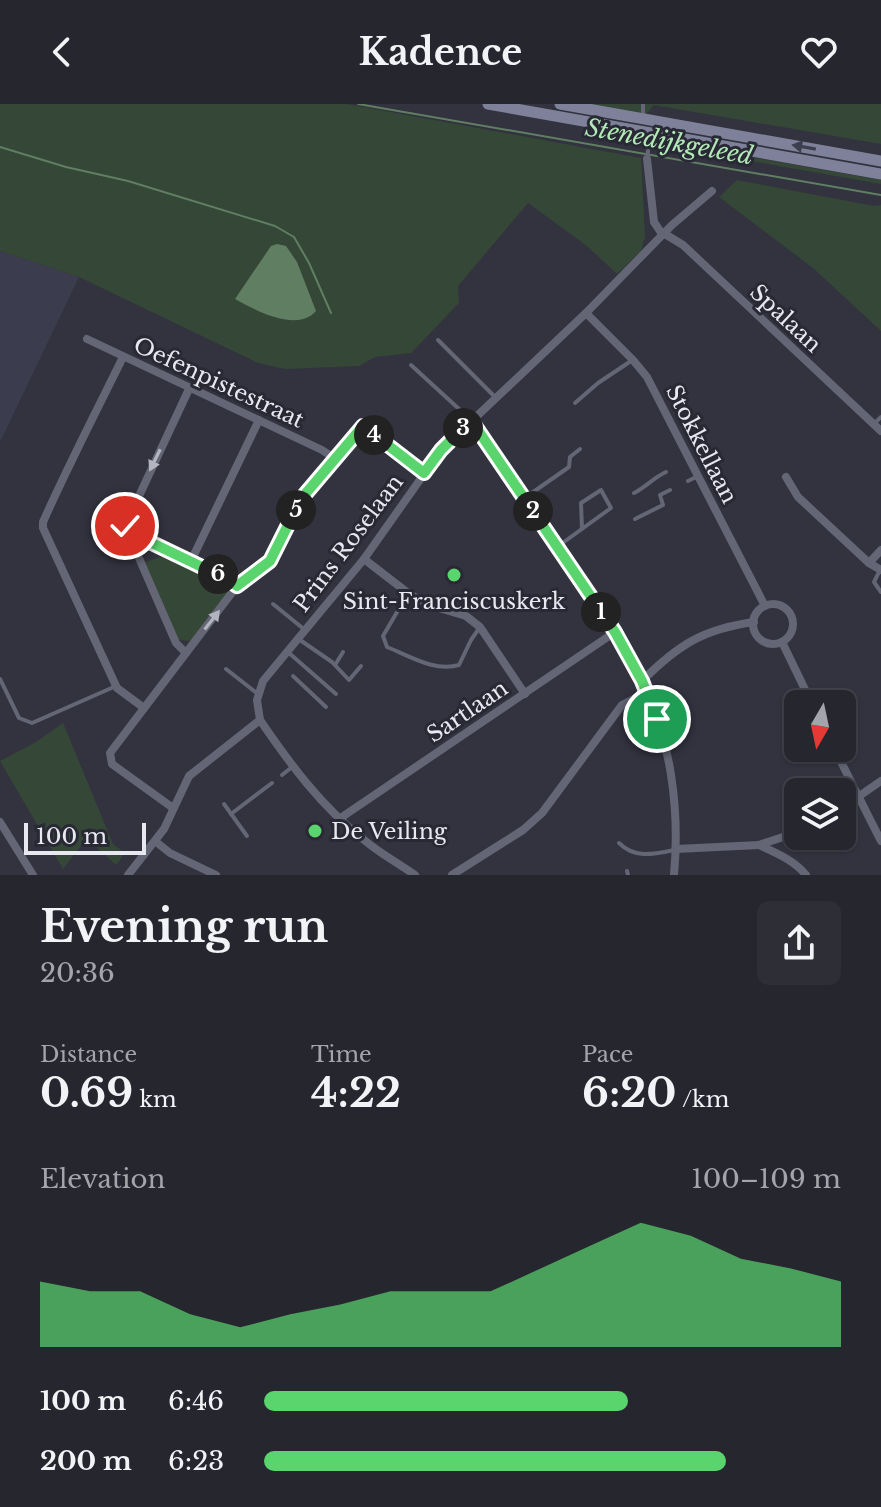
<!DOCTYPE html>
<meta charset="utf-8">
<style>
body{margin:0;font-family:"Libre Baskerville",serif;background:#2e2e37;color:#f1f3f6;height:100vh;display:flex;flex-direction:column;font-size:30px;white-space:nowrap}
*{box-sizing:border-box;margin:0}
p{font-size:26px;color:#a4a5aa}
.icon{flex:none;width:44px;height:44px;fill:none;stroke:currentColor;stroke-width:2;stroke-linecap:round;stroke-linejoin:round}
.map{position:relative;height:771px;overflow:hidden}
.sheet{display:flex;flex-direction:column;background:#26262f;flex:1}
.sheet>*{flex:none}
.needle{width:52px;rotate:189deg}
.controls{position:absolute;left:784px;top:586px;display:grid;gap:16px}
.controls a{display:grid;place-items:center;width:72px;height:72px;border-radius:12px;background:#26262f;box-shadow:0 2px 6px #0004,0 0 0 2px #42434b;font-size:40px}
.scale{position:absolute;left:24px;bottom:20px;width:122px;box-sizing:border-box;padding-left:8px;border:4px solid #e7e8f0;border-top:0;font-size:22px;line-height:28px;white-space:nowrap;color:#e7e8f0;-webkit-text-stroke:6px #282934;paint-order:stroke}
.pin{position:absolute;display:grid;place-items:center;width:68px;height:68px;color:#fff;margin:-34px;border:4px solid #fff;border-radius:50%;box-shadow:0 2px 8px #0007}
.km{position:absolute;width:40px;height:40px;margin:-20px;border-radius:50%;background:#222;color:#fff;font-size:22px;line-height:40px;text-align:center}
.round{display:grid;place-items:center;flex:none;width:84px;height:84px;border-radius:12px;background:#2e2e37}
.headline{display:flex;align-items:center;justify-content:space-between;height:136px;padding:0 40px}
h1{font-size:44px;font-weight:800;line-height:60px}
.figures{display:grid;grid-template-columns:repeat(3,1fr);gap:12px;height:136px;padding:8px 40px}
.figures div{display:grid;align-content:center}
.figures b{font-size:40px;font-weight:800}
.figures small{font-size:22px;font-weight:400}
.figures p{font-size:22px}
.chart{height:224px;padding:16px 40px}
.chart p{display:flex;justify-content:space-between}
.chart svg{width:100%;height:144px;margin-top:8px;fill:#5ad56e;opacity:.7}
ul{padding:0 40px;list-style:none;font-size:26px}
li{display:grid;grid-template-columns:128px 96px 1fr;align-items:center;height:60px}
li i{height:20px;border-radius:10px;background:#5ad56e}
header{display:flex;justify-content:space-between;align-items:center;height:104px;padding:0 40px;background:#26262f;font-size:36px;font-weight:800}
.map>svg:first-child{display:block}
.built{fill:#3b3c4e}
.green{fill:#354736}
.water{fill:#607f62}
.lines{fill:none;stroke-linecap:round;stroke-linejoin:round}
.stream{stroke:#607f62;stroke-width:2}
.service{stroke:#646676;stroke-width:4}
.minor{stroke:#646676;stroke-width:8}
.secondary{stroke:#7f819b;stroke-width:11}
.oneway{fill:#3e3f4e}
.oneway2{fill:#b3b4bf}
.route-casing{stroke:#fff;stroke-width:16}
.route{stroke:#5ad56e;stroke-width:10}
.poi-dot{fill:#5ad56e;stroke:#282934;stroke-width:3}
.labels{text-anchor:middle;stroke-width:6;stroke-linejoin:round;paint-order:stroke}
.street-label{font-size:22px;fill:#e7e8f0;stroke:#282934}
.poi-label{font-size:22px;fill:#e7e8f0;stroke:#282934}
.water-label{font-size:24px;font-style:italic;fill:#b3e9b7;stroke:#282934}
</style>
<header><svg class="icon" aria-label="back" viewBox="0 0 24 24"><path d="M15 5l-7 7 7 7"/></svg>Kadence<svg class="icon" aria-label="heart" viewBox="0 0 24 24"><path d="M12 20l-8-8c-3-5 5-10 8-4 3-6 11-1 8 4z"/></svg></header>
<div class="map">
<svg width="881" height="771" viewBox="0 0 881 771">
<rect width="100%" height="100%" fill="#32333f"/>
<!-- built -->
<polygon class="built" points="0,147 79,173 0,338"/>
<!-- green -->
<g class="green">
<polygon points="0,0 347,0 641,54 645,133 641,147 617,170 587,142 528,99 458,182 459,199 411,249 375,253 359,262 285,265 258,259 79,173 0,147"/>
<polygon points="560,0 881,0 881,40 654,1 642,15"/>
<polygon points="660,37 881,76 881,80 655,40"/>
<polygon points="737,76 874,102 881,101 881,227 813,164 719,93"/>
<polygon points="169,450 228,481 228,492 191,537 178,536 143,459"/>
<polygon points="63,619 113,740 125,749 116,761 87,734 63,765 0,657 36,638"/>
</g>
<!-- water -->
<path class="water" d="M 277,140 L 286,142 L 297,158 L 316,207 C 297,229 255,206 235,195 L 271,142 Z"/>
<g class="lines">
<!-- stream -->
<g class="stream">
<polyline points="358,0 881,91"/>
<polyline points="0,43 66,63 128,77 275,122 294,133 309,159 331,209"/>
</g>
<!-- service -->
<g class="service">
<polyline points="643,13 643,0"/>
<polyline points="647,55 650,30"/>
<polyline points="438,236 495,293"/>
<polyline points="411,261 471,316"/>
<polyline points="575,299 598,279 631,257"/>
<polyline points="874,320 881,313"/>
<polyline points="688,377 698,372"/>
<path d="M 634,389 C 646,383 653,374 666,368"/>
<polyline points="526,393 569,363 570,353 580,345"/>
<polyline points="635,415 663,401 660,391 670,386"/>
<polyline points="557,443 611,404 601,386 581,399 582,425"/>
<polyline points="880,466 874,478 881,488"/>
<path d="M 407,491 L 383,532 L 387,543 C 410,552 434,568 459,561 L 471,536 L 480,523"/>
<polyline points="273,500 305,526"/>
<polyline points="300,536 332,558 349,576 361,562"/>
<polyline points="289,549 336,590"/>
<polyline points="335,561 343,548"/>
<polyline points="226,565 258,590"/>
<polyline points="293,572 326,603"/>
<polyline points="0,575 19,614 32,619 116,582"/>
<polyline points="282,671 292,663"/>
<polyline points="224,700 247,732"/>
<polyline points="231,710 272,679"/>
<path d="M 619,739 C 635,755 654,750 674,746"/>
<polyline points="627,767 628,771"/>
</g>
<!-- minor -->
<g class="minor">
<polyline points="647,55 654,118 660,127 683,141 881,327"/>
<polyline points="586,209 633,256 647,273 765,502"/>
<polyline points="87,235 322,346 334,354"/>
<path d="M 123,253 C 96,308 68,362 43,418 L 43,424 L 117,584 L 144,604"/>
<path d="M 471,316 C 503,363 535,410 567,457 C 593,496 620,534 641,575 C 671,634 680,706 674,771"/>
<polyline points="786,373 798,393 869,459 881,466"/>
<polyline points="127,427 229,476 237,482"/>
<polyline points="364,455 408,489 429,501 466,512 480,523 525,590"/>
<polyline points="191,457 259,316"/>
<polyline points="869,459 881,446"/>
<circle cx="773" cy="520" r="20"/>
<polyline points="782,538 812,600"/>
<polyline points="186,549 176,539 125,422 189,285"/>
<path d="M 642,577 C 678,541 703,525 754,518"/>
<path d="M 260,616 C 290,660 321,702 363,735 C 379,749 398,759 415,771"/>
<polyline points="834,644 881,737"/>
<polyline points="173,704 112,660 110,649 237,482 270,457 301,395 363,322 424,369"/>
<polyline points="842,704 881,677"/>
<polyline points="339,715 615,528"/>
<polyline points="0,718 33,771"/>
<polyline points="155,737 170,749 216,771"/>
<path d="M 759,741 C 776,749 794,756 806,771"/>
<polyline points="676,745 759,741 798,728"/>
<polyline points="128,771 164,725 189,672 260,616 257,596 263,577 364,455 441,346 586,209 672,121 712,87"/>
<polyline points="452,771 523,726 542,709 622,601 647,588"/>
</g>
<!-- secondary -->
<g class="secondary">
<polyline points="488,0 881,70"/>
<polyline points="560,0 881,57"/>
</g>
</g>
<!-- one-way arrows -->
<defs><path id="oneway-solid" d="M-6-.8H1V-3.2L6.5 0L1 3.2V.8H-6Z" transform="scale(2)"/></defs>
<use class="oneway" href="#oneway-solid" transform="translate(804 43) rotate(-170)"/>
<g class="oneway2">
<use href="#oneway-solid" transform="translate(155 356) rotate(116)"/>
<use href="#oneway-solid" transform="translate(212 516) rotate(-52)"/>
</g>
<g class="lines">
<defs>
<polyline id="route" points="125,422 127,427 229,476 237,482 270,457 301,395 363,322 424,369 441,346 471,316 615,528 642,577 657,615"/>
</defs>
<!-- route casing -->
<use href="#route" class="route-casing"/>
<!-- route -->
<use href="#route" class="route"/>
</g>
<!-- markers -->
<g class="poi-dot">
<circle cx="454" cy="471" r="8"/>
<circle cx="315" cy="727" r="8"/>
</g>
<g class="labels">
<!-- street labels -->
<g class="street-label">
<text transform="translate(786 214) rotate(43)" y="8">Spalaan</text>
<text transform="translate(219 278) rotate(25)" y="8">Oefenpistestraat</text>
<text transform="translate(702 340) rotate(63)" y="8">Stokkellaan</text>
<text transform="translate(348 439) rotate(-53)" y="8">Prins Roselaan</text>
<text transform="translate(467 607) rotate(-34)" y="8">Sartlaan</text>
</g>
<!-- poi labels -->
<g class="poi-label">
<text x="454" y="505">Sint-Franciscuskerk</text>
<text x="331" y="735" text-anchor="start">De Veiling</text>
</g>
<!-- water labels -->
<g class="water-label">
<text transform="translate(669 38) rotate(10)" y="8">Stenedijkgeleed</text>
</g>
</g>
</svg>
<div class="controls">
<a><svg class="needle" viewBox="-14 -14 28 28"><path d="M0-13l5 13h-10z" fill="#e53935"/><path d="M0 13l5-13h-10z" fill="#a4a5aa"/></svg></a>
<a><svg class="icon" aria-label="layers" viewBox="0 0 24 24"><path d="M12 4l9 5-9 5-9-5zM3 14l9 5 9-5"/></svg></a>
</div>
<div class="scale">100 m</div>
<div class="pin" style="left:657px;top:615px;background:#1e9e55"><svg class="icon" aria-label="arrive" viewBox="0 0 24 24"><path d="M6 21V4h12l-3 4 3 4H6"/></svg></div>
<div class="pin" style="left:125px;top:422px;background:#d93025"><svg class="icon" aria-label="check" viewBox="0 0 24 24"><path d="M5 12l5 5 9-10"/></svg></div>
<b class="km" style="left:601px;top:508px">1</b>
<b class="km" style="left:533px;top:407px">2</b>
<b class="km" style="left:463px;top:324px">3</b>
<b class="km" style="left:374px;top:331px">4</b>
<b class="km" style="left:296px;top:406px">5</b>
<b class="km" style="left:218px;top:470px">6</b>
</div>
<section class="sheet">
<div class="headline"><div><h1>Evening run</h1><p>20:36</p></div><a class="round"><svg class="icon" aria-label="share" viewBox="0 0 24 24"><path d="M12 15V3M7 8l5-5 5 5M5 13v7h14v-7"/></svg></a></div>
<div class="figures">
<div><p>Distance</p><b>0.69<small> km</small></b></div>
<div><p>Time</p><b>4:22</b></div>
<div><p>Pace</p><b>6:20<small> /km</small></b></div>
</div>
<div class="chart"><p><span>Elevation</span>100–109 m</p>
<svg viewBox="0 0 160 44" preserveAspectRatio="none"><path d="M0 44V24L10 27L20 27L30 34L40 38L50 34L60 31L70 27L80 27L90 27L100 20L110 13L120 6L130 10L140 17L150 20L160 24V44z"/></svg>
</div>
<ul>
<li><b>100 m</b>6:46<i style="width:63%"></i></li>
<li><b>200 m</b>6:23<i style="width:80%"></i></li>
</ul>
</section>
